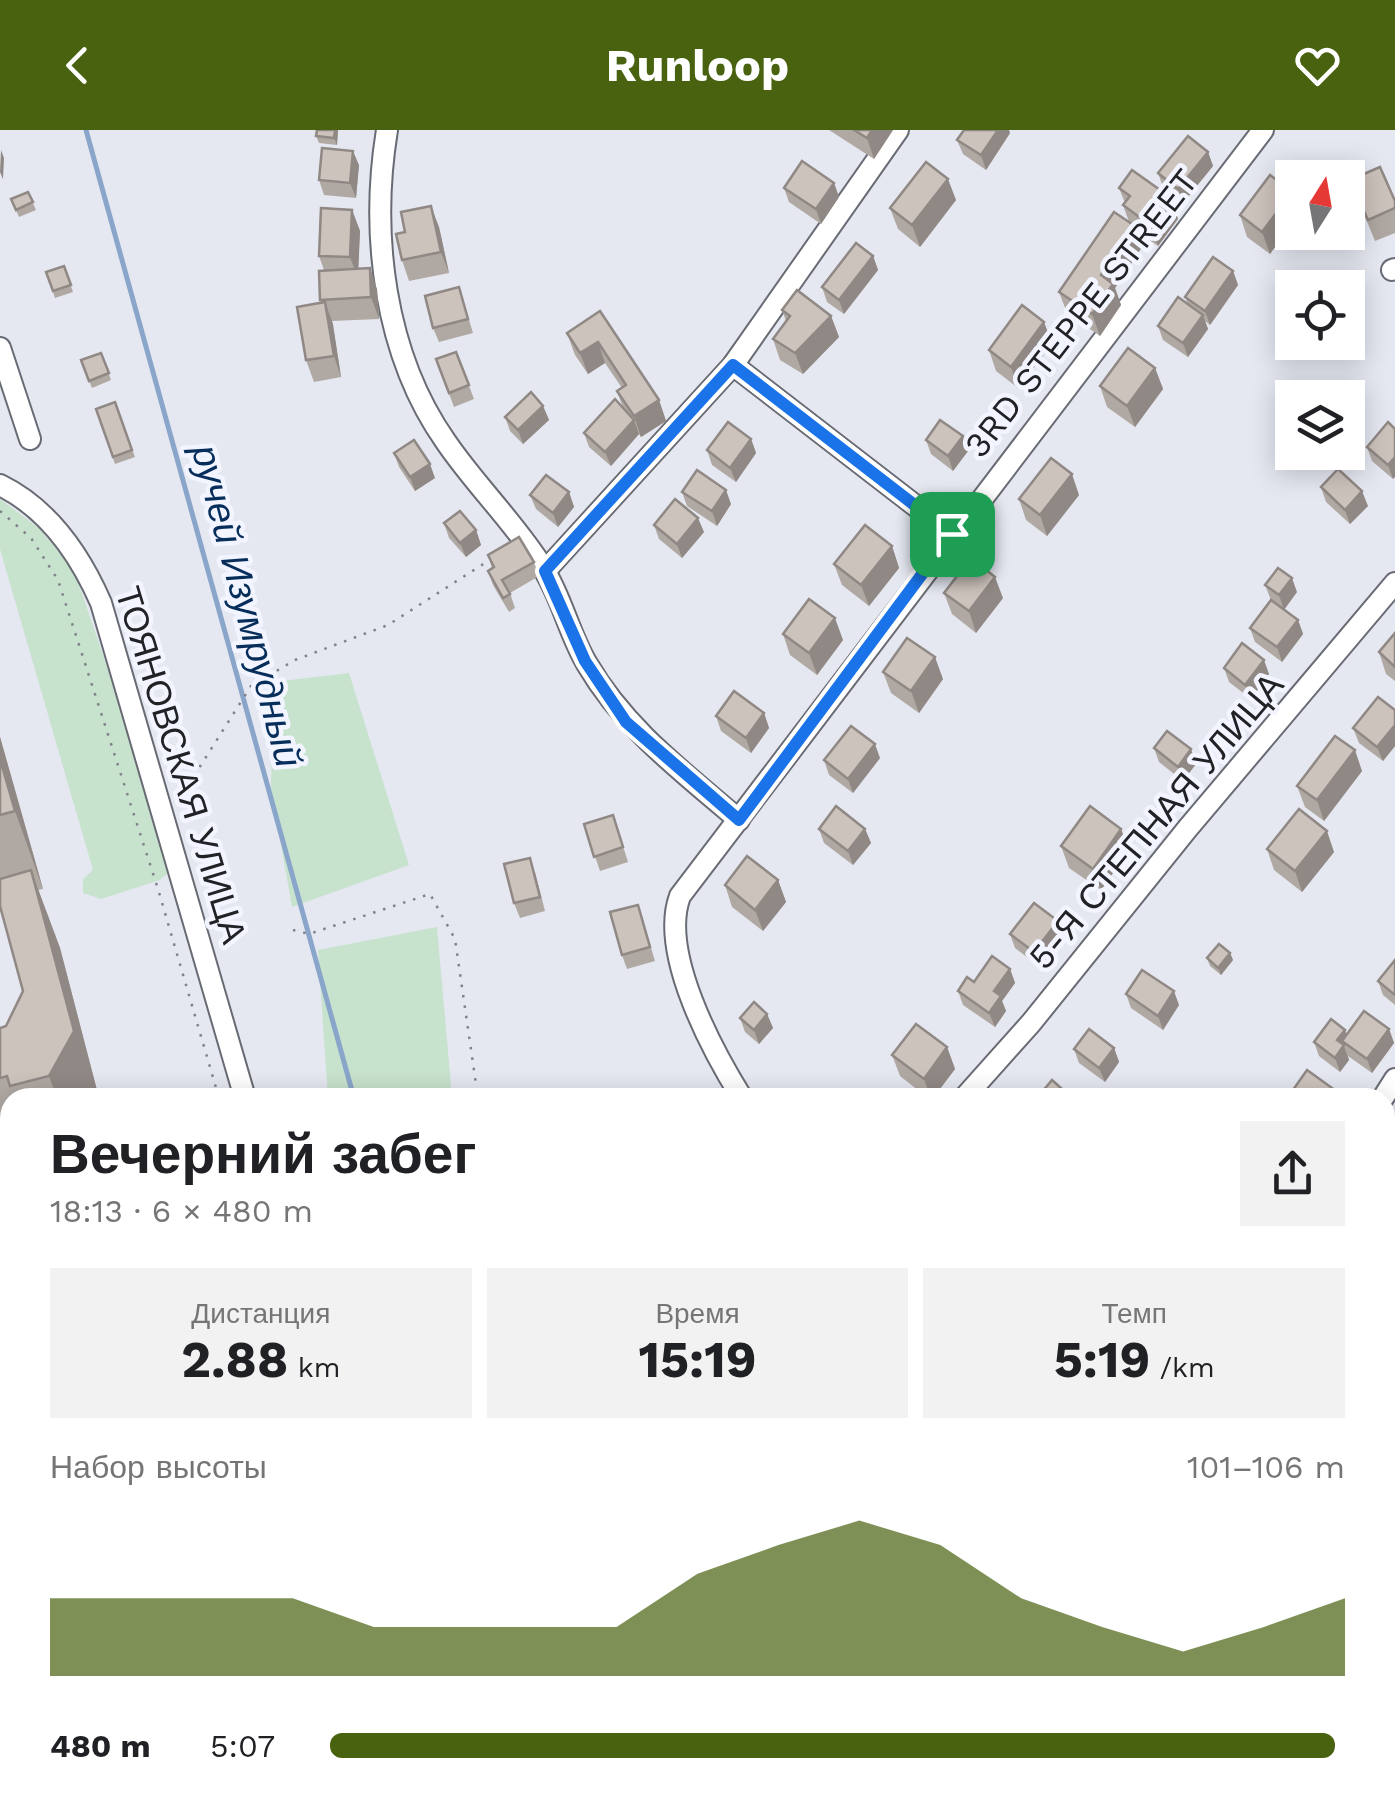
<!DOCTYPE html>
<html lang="ru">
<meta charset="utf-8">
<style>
body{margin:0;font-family:"Work Sans",sans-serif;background:#f2f2f2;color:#202124;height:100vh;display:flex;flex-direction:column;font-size:38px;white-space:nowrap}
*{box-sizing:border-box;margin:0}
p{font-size:32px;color:#757577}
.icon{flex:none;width:55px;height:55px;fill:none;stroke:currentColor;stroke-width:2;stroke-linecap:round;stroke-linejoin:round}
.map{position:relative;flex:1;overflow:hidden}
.sheet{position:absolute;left:0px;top:958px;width:1395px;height:718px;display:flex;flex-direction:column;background:#fff;border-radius:30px 30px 0 0;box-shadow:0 5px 25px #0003}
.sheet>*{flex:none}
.needle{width:65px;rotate:11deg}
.buttons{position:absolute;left:1275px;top:30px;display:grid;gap:20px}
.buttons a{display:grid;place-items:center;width:90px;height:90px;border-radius:0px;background:#fff;box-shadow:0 5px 25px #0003;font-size:50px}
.pin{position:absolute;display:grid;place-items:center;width:85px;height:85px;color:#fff;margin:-42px;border-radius:20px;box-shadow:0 5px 15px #0006}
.round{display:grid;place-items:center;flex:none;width:105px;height:105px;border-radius:0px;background:#f2f2f2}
.overview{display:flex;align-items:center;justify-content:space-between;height:170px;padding:0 50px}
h1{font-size:55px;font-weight:700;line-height:75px}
.figures{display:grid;grid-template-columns:repeat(3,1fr);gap:15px;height:170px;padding:10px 50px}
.figures div{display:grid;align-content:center;border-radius:0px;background:#f2f2f2;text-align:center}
.figures b{font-size:50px;font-weight:700}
.figures small{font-size:28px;font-weight:400}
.figures p{font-size:28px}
.chart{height:280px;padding:20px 50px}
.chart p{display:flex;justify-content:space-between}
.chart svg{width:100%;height:180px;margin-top:10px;fill:#496210;opacity:.7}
ul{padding:0 50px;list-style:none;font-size:32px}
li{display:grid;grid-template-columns:160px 120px 1fr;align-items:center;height:75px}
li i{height:25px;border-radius:12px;background:#496210}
header{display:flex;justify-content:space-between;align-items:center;height:130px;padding:0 50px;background:#496210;color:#fff;font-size:45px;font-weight:700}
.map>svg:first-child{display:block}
.green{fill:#c7e2cd}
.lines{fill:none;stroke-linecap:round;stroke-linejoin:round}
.stream{stroke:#8aa5ca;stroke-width:5}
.street-casing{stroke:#696b74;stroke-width:24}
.path{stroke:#808289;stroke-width:2.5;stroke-dasharray:2.5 8;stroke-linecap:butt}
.street{stroke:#fff;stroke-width:20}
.wall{fill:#b0a8a3}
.shaded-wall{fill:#908884}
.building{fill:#cdc3bd;stroke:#908884;stroke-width:2.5}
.route-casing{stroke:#fff;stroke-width:20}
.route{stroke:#1a73e8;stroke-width:12}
.labels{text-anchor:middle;stroke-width:9;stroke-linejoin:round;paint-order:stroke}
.street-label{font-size:35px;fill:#212226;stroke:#f2f5ff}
.water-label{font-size:38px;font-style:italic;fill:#072e5b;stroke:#f2f5ff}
</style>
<header><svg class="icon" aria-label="back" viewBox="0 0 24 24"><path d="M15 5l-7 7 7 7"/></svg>Runloop<svg class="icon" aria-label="heart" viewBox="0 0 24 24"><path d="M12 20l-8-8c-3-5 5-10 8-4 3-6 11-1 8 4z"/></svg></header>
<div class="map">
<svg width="1395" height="1673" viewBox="0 0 1395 1673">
<rect width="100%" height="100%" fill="#e5e8f1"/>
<!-- green -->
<g class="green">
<polygon points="0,369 40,399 74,440 170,722 167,744 160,750 101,769 83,763 83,749 93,740 0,419"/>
<polygon points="349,543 409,735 292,777 271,659 273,552"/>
<polygon points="437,797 452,967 328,967 318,820"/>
<polygon points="10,1616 10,1665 24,1665 16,1673 0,1673 0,1626"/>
<polygon points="501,1665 653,1665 658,1673 503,1673"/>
</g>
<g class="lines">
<!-- stream -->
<g class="stream">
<polyline points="86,0 354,968"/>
<polyline points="546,1665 548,1673"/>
</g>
<defs>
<g id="street">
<path d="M 387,0 C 370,104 384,224 446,312 C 476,356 515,393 543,438 C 562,468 569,504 587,534 C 625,599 683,642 739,690"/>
<polyline points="1392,140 1395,139"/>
<polyline points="0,218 30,309"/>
<polyline points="733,235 952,404"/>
<path d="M 0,355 C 49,379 80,425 101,473 L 245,968"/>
<polyline points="545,441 733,235 898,0"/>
<path d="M 742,968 C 712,920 659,822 680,766 L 1263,0"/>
<polyline points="964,968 1031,893 1188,698 1395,453"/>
<polyline points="1383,968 1395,949"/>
<polyline points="0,1079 10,1080"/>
<polyline points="0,1135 10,1134"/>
<polyline points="1385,1619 1395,1608"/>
<polyline points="451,1665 453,1673"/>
<polyline points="914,1673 915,1665"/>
<polyline points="1335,1673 1343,1665"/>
</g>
</defs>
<!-- street casing -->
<use href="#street" class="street-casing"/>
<!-- path -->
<g class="path">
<polyline points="0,381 31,408 58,450 158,759 219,968"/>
<polyline points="194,646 251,556 295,530 388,495 488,431"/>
<polyline points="293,800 309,804 430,764 455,809 478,968"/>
<polyline points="0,1157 10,1157"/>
<polyline points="0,1359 8,1321"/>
<polyline points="0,1419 10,1419"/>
<polyline points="0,1532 10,1533"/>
<polyline points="5,1557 10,1577"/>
<polyline points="0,1615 10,1605"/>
<polyline points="29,1673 33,1665"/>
<polyline points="44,1673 48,1665"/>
</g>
<!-- street -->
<use href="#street" class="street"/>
</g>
<!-- wall -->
<g class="wall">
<polygon points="338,0 337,15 319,13 316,6"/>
<polygon points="829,0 893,0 874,29"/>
<polygon points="1010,3 986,40 963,24 957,10"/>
<polygon points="1208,22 1213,36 1183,73 1163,57 1158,43"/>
<polygon points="359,35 356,68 324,65 319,50"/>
<polygon points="1350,50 1395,71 1395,103 1375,111"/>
<polygon points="834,53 839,67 821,94 789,72 784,58"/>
<polygon points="1119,58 1170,67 1178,89 1158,116 1136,101 1142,117 1115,158 1121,175 1100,206 1067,183 1059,162 1129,92 1123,75 1125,73"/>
<polygon points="1292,61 1292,93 1270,124 1247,107 1240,85"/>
<polygon points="28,62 36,80 19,87 11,69"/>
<polygon points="956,70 920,117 898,99 890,78"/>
<polygon points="352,80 360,101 358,139 377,159 379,189 332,191 341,247 314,252 306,230 321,173 320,170 324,140 319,126"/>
<polygon points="439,97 449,143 409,151 402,130 405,102"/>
<polygon points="873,126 878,140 844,184 827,172 822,157"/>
<polygon points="64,136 73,162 55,168 46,142"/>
<polygon points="1233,141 1238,155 1210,195 1205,191 1208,199 1188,227 1163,210 1158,196 1188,175 1185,167"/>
<polygon points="459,157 473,203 439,212 433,198"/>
<polygon points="782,180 831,186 839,207 803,244 780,230 773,209 786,191"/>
<polygon points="600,181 659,270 666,291 641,307 639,304 611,336 589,317 584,303 623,278 617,261 622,258 605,233 588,244 575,225 567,203"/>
<polygon points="1044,192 1052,214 1018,258 996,241 989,220"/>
<polygon points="456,222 474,269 454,277 436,229"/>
<polygon points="101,223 111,250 92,258 81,230"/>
<polygon points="1155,238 1163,259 1135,297 1107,277 1100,256"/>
<polygon points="115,272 135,327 115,334 96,279"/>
<polygon points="543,276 549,290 523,314 510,301 505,287"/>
<polygon points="1395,299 1393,349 1372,331 1367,317"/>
<polygon points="963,306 968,321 953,341 931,324 926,310"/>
<polygon points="751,309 756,323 736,352 712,335 707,320"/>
<polygon points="394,323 435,348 415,361 399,337"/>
<polygon points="1321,357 1368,376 1350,394 1326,372"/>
<polygon points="569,362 574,377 558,397 536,379 530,365"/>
<polygon points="682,362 731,374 717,396 687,376"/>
<polygon points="1079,365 1047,406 1026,390 1019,369"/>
<polygon points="444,393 476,400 481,415 466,427 449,408"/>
<polygon points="654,395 704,402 682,428 659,409"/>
<polygon points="892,416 899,438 869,476 842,455 834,434"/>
<polygon points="488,425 534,432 539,446 510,463 515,478 509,482 493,455 488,441 492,438"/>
<polygon points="1265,455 1297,462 1284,479 1298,490 1303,504 1282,532 1255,512 1250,498 1271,470"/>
<polygon points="944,463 1003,468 976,503 952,484"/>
<polygon points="1395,503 1395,551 1386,544 1379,522"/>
<polygon points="783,504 843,510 817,545 790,525"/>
<polygon points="1224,538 1269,544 1251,569 1229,552"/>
<polygon points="883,542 943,549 919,583 891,563"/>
<polygon points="764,583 769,598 751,623 721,601 716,586"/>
<polygon points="1353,598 1395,616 1383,631 1359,613"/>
<polygon points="0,607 43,759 38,760 60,818 99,968 10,968 10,1031 0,1033 0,898 6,896 23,861 0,776"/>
<polygon points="1154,618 1196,634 1183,651 1159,632"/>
<polygon points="880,628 853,663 829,645 824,630"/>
<polygon points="1362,641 1324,691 1305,677 1297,656"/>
<polygon points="613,685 628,732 600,741 584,694"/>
<polygon points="819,699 865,699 871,713 853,735 824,713"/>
<polygon points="1121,699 1129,720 1101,760 1069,738 1061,716"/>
<polygon points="1267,719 1334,722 1302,762 1274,740"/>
<polygon points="535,742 545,781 520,788 514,773"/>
<polygon points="778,750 786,772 763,801 732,777 725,755"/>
<polygon points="638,775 655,831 627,839 622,825"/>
<polygon points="1010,804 1063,805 1040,837 1015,818"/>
<polygon points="1230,823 1233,830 1221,845 1210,836 1207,828"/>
<polygon points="1395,830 1395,875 1383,865 1378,851"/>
<polygon points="1010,839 1015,853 1002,871 1006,881 995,897 963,875 958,861 974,852"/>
<polygon points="1126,864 1179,875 1163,900 1131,878"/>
<polygon points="767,884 773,898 759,914 745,902 740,888"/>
<polygon points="1389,899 1394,913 1372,943 1348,926 1349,930 1340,942 1319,926 1314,912 1345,900 1346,905"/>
<polygon points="947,917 955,939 933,968 928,968 900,946 892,925"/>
<polygon points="1114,918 1119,932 1105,952 1079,933 1074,919"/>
<polygon points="1395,1378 1395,1433 1385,1424 1385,1388"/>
<polygon points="1385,1459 1395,1466 1395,1506 1385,1498"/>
<polygon points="135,1665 211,1665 180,1673 138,1673"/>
<polygon points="1033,1665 1059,1665 1052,1673 1041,1673"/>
</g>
<!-- shaded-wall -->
<g class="shaded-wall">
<polygon points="335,0 338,0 337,15 334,8"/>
<polygon points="872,0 893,0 874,29 867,8"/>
<polygon points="998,0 1009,0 1010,3 986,40 981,25"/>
<polygon points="1,20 4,28 3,49 0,42"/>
<polygon points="353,21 359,35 356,68 350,53"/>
<polygon points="1208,22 1213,36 1183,73 1178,59"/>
<polygon points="948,49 956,70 920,117 912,95"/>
<polygon points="834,53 839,67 821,94 816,79"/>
<polygon points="1292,62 1292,93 1270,124 1262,102"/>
<polygon points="1170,67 1178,89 1158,116 1150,95"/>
<polygon points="431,76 439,97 449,143 441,122"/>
<polygon points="352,80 360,101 358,148 350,127"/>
<polygon points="1135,96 1142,117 1115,158 1121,175 1100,206 1092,184 1101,145"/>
<polygon points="873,126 878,140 844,184 839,170"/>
<polygon points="370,138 377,159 379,189 371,167"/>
<polygon points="1233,141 1238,155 1210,195 1205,181"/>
<polygon points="325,172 333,194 341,247 334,226"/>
<polygon points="1203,185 1208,199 1188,227 1183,213"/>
<polygon points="831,186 839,207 803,244 795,223"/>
<polygon points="1044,192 1052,214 1018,258 1011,237"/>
<polygon points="598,212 605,233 588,244 580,223"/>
<polygon points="1155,238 1163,259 1135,297 1127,276"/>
<polygon points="659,270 666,291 641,307 634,286"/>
<polygon points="543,276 549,290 523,314 518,300"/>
<polygon points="634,290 639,304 611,336 605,322"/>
<polygon points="963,306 968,321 953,341 948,326"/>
<polygon points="751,309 756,323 736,352 730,338"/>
<polygon points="1395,327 1395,347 1393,349 1388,335"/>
<polygon points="430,334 435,348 415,361 410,347"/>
<polygon points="1072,344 1079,365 1047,406 1040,385"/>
<polygon points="726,360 731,374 717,396 712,381"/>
<polygon points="1362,361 1368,376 1350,394 1345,380"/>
<polygon points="569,362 574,377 558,397 553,383"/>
<polygon points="698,388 704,402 682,428 677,414"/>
<polygon points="476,400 481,415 466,427 460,413"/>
<polygon points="892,416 899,438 869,476 861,455"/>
<polygon points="995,447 1003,468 976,503 969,481"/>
<polygon points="1292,448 1297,462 1284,480 1279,465"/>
<polygon points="835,488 843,510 817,545 809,523"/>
<polygon points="1298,490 1303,504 1282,532 1277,517"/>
<polygon points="935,527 943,549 919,583 911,561"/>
<polygon points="1264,530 1269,544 1251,569 1245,555"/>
<polygon points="764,583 769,598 751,623 746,608"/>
<polygon points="1395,595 1395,616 1383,631 1377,617"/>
<polygon points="0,607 43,759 15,681 0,629"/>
<polygon points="875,614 880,628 853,663 848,649"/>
<polygon points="1191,619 1196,634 1183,651 1178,637"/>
<polygon points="1355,620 1362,641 1324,691 1317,670"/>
<polygon points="865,699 871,713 853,735 848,721"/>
<polygon points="1121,699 1129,720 1101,760 1093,739"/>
<polygon points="1327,701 1334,722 1302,762 1295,741"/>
<polygon points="31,740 60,818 99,968 57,968 49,946"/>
<polygon points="778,750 786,772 763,801 755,780"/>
<polygon points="1058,791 1063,805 1040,837 1034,822"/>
<polygon points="1230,823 1233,830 1221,845 1218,838"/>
<polygon points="1010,839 1015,853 1002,871 1006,881 995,897 989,883 994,861"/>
<polygon points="1174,861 1179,875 1163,900 1158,886"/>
<polygon points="767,884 773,898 759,914 754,900"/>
<polygon points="1389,899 1394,913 1372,943 1367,929"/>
<polygon points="1345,900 1350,914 1342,911 1349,930 1340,942 1335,928 1337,910"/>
<polygon points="947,917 955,939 933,968 931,968 924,949"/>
<polygon points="1114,918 1119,932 1105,952 1099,938"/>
<polygon points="1042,1665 1059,1665 1052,1673 1045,1673"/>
</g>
<!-- building -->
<g class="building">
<polygon points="317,0 335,0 334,8 316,6"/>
<polygon points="854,0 872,0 867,8"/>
<polygon points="964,0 998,0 981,25 957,10"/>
<polygon points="1188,6 1208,22 1178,59 1158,43"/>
<polygon points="322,18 353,21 350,53 319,50"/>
<polygon points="802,31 834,53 816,79 784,58"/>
<polygon points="926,32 948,49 912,95 890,78"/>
<polygon points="1380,37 1395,71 1395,78 1368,90 1350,50"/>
<polygon points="1132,40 1170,67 1150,95 1123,75 1130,66 1119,58"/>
<polygon points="1270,45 1292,62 1262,102 1240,85"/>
<polygon points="28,62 33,72 16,80 11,69"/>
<polygon points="431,76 441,122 402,130 396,104 405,102 401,82"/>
<polygon points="321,78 352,80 350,127 319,126"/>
<polygon points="1114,82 1135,96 1101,145 1113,154 1092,184 1059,162"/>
<polygon points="856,113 873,126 839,170 822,157"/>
<polygon points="1213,127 1233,141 1205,181 1185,167"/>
<polygon points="64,136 71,155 53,161 46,142"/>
<polygon points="370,138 371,167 320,170 319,141"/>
<polygon points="459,157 468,189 433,198 425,166"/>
<polygon points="797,160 831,186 795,223 773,209 790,186 782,180"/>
<polygon points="1178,167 1203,185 1183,213 1158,196"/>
<polygon points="325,172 334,226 306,230 297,177"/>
<polygon points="1022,175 1044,192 1011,237 989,220"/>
<polygon points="600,181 659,270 634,286 617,261 626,255 598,212 580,223 567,203"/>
<polygon points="1128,218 1155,238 1127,276 1100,256"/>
<polygon points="456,222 469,255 449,263 436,229"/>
<polygon points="101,223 109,243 89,251 81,230"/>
<polygon points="531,262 543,276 518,300 505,287"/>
<polygon points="615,269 634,290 605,322 584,303"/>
<polygon points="115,272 132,320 113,327 96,279"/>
<polygon points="940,290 963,306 948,326 926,310"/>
<polygon points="728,292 751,309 730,338 707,320"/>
<polygon points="1388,292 1395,299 1395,327 1388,335 1367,317"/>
<polygon points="414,310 430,334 410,347 394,323"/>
<polygon points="1051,328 1072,344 1040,385 1019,369"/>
<polygon points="1338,339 1362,361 1345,380 1321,357"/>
<polygon points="697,340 726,360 712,381 682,362"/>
<polygon points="546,345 569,362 553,383 530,365"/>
<polygon points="675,369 698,388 677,414 654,395"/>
<polygon points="460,381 476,400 460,413 444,393"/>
<polygon points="865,395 892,416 861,455 834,434"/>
<polygon points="519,407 534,432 502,450 510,464 503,468 488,441 494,437 488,425"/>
<polygon points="971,428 995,447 969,481 944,463"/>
<polygon points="1278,438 1292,448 1279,465 1265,455"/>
<polygon points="809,469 835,488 809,523 783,504"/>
<polygon points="1271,470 1298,490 1277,517 1250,498"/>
<polygon points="1395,503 1395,537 1379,522"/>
<polygon points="907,508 935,527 911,561 883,542"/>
<polygon points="1242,513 1264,530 1245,555 1224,538"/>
<polygon points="734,561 764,583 746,608 716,586"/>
<polygon points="1378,567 1395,580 1395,595 1377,617 1353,598"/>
<polygon points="851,596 875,614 848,649 824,630"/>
<polygon points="1167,601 1191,619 1178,637 1154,618"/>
<polygon points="1335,606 1355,620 1317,670 1297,656"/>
<polygon points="0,629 15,681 0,685"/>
<polygon points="836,676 865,699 848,721 819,699"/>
<polygon points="1090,676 1121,699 1093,739 1061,716"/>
<polygon points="1299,679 1327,701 1295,741 1267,719"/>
<polygon points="613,685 623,717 594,727 584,694"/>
<polygon points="747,726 778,750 755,780 725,755"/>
<polygon points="530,728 540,767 514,773 504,734"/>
<polygon points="31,740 74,901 49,946 10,956 7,946 0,948 0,898 6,896 23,861 0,776 0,749"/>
<polygon points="1034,773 1058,791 1034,822 1010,804"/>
<polygon points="638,775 650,817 622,825 610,782"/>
<polygon points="1219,814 1230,823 1218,838 1207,828"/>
<polygon points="992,826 1010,839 994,861 1001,866 989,883 958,861 967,847 974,852"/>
<polygon points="1395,830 1395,865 1378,851"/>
<polygon points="1142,840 1174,861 1158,886 1126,864"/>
<polygon points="754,872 767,884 754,900 740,888"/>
<polygon points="1364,881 1389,899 1367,929 1342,911"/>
<polygon points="1331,889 1345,900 1337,910 1344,915 1335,928 1314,912"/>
<polygon points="916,894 947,917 924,949 892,925"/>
<polygon points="1089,899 1114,918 1099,938 1074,919"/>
<polygon points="1307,940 1339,963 1336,968 1304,968 1293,960"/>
<polygon points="1052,950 1072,968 1037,968"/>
<polygon points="1395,1378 1395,1416 1391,1420 1385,1414 1385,1388"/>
<polygon points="1386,1458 1395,1466 1395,1496 1385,1488"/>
<polygon points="62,1665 80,1665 82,1673 64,1673"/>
<polygon points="290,1665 303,1665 305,1673 263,1673"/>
<polygon points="965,1665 986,1665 990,1669 986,1673 958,1673"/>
<polygon points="1177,1665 1204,1665 1212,1672 1179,1673 1174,1669"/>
</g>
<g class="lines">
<defs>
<polygon id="route" points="733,235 952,404 739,690 626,592 585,531 545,441"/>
</defs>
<!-- route casing -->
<use href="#route" class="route-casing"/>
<!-- route -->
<use href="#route" class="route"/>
</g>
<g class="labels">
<!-- street labels -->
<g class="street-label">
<text transform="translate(1081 183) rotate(-52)" y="12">3RD STEPPE STREET</text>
<text transform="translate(181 635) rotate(73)" y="12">ТОЯНОВСКАЯ УЛИЦА</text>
<text transform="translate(1156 691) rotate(-50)" y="12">5-Я СТЕПНАЯ УЛИЦА</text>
</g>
<!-- water labels -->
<g class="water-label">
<text transform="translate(247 476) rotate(75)" y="13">ручей Изумрудный</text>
</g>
</g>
</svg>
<div class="buttons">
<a><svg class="needle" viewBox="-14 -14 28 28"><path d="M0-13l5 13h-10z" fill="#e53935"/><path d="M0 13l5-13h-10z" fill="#757577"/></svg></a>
<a><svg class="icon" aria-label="locate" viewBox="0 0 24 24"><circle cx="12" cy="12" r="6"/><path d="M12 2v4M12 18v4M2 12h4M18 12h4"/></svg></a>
<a><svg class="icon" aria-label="layers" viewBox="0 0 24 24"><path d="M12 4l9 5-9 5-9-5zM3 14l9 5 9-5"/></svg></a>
</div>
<div class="pin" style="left:952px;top:404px;background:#1e9e55"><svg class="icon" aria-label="arrive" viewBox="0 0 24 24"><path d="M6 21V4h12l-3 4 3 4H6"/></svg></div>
<section class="sheet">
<div class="overview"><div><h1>Вечерний забег</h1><p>18:13 · 6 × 480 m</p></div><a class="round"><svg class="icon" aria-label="share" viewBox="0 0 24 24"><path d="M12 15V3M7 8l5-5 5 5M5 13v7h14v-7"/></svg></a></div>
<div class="figures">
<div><p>Дистанция</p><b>2.88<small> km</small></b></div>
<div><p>Время</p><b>15:19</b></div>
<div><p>Темп</p><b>5:19<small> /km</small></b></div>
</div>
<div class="chart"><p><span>Набор высоты</span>101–106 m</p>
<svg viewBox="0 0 160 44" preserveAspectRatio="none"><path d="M0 44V25L10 25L20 25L30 25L40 32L50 32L60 32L70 32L80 19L90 12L100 6L110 12L120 25L130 32L140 38L150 32L160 25V44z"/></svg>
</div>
<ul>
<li><b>480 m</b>5:07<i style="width:99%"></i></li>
</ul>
</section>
</div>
